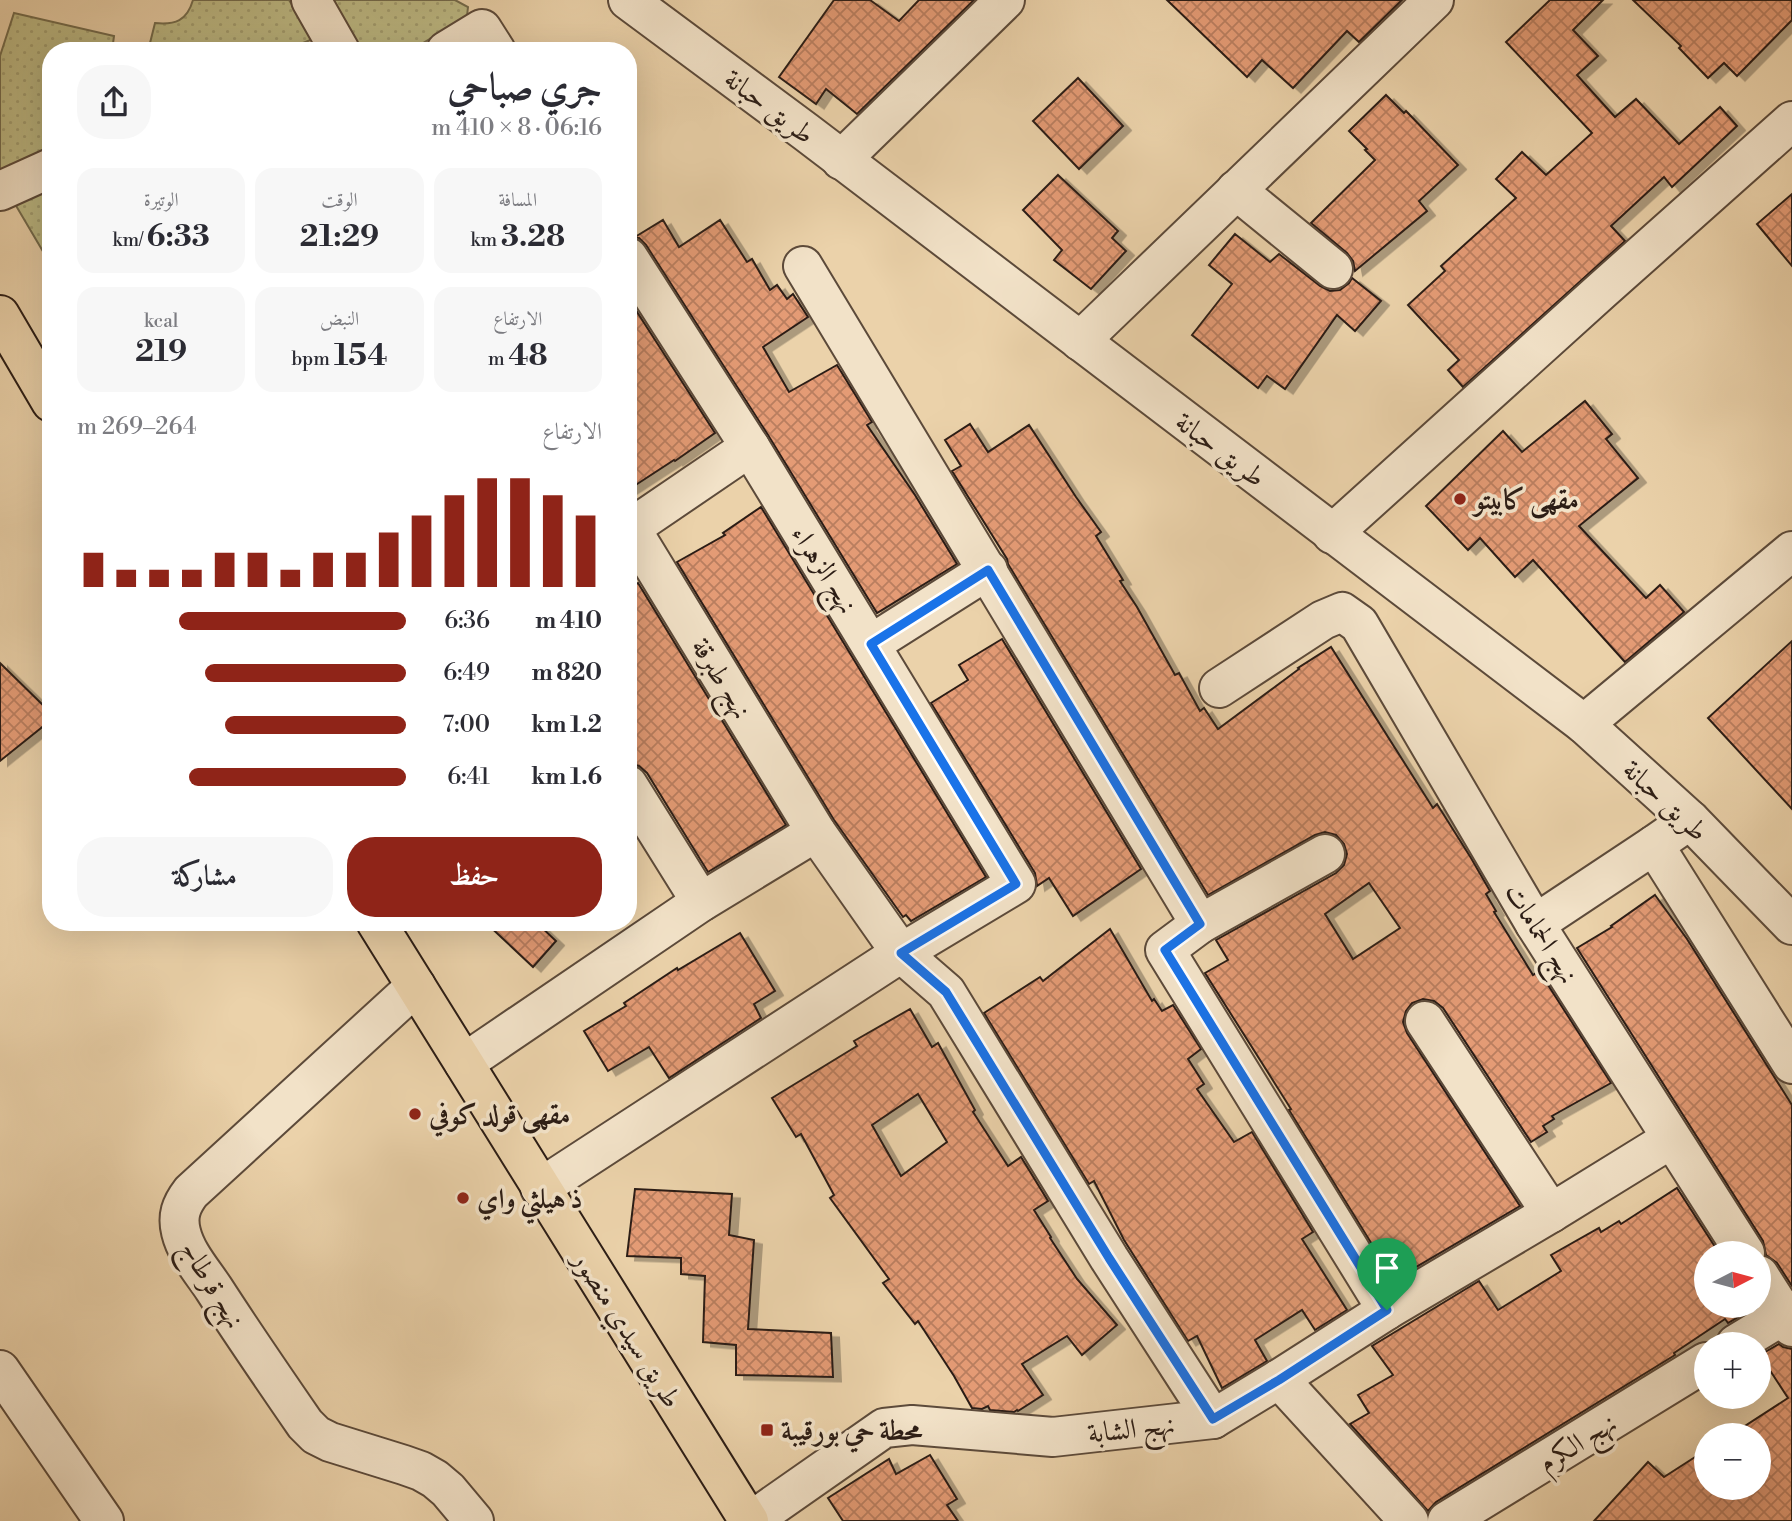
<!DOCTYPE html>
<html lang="ar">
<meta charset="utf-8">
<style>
body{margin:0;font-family:"Libre Bodoni",Amiri,serif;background:#f7f7f7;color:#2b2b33;direction:rtl;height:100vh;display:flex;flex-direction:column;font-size:26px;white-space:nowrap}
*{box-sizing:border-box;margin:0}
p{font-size:23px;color:#7c7c81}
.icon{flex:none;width:38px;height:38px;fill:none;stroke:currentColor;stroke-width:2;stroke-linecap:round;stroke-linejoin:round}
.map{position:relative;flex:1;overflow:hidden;direction:ltr}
.sheet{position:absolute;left:42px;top:42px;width:595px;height:889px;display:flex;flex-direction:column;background:#fff;border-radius:28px;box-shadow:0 7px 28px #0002;direction:rtl}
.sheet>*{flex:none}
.needle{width:46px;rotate:84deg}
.tools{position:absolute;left:1694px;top:1241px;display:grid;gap:14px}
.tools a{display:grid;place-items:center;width:77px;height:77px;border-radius:50%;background:#fff;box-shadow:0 7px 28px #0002;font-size:35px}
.pin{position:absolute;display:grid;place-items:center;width:60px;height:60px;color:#fff;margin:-72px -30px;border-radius:50% 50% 50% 0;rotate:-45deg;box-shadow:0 0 7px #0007}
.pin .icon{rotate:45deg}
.round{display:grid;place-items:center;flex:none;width:74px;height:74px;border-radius:28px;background:#f7f7f7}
.head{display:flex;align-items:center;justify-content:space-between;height:119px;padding:0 35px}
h1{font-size:38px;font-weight:700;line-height:52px}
.metrics{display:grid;grid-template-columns:repeat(3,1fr);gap:10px;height:119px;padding:7px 35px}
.metrics div{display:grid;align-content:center;border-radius:18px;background:#f7f7f7;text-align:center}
.metrics b{font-size:30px;font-weight:700}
.metrics small{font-size:19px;font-weight:400}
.metrics p{font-size:19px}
.chart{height:196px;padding:14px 35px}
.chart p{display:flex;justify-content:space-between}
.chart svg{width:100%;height:126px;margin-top:7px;stroke:#8f2418;stroke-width:6}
.action{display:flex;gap:14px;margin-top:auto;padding:14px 35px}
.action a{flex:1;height:80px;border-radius:28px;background:#8f2418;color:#fff;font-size:28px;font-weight:700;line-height:80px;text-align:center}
.action a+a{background:#f7f7f7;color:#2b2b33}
ul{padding:0 35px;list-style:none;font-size:23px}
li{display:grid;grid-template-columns:112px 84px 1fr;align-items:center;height:52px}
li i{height:18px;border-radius:9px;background:#8f2418}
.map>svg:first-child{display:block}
.garden{fill:url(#garden-dots);stroke:#746c4d;stroke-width:2}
.building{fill:url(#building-cross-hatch);stroke:#2c1d15;stroke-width:2;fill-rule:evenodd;filter:url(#shadow)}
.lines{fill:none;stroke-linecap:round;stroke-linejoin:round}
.minor-casing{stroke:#5c4a3a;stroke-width:42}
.major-casing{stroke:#2c1d15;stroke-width:42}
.minor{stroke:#f2e2c8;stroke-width:38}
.major{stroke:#ebd2aa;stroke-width:38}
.route-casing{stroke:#fff;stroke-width:14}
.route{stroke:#1a73e8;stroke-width:9}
.poi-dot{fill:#8f2418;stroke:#f2e2c8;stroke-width:2.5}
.labels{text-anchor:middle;stroke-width:7;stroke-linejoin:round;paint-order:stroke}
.street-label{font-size:28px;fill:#2c1d15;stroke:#f2e2c8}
.poi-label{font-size:28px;font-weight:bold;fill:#2c1d15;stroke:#f2e2c8;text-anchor:start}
</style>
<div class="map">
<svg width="1792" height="1521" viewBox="0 0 1792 1521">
<defs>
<pattern id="garden-dots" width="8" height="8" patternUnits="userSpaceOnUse" patternTransform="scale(1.75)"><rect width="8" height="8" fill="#bdba85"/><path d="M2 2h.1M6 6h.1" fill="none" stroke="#a39f72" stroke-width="1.8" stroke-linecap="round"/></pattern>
<pattern id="building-cross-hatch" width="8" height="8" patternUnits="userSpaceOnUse" patternTransform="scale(1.75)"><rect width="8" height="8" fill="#e49b75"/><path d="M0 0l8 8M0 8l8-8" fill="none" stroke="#b97e5f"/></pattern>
<filter id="shadow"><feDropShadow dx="8" dy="4.5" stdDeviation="0" flood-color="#0004"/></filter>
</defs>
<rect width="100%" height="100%" fill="#ebd2aa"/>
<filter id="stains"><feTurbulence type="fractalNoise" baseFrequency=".00286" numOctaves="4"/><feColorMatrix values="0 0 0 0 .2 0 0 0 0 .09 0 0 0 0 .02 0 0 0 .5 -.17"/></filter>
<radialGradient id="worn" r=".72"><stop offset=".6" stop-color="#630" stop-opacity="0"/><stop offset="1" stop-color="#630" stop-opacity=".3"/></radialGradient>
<!-- garden -->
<g class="garden">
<path d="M 193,0 L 289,0 L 313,39 L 283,51 L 148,51 L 155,23 C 175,25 187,21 193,0 Z"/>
<polygon points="328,0 455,0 468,7 467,16 410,51 360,51"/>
<polygon points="14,13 114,36 112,51 51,51 51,151 2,172 0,169 0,56"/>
<polygon points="51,187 51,265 15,204"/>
</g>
<!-- building -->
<g class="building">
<polygon points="834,0 870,0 899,21 919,0 974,0 857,114 826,89 816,104 779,77"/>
<polygon points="1167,0 1402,0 1359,42 1347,31 1293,88 1262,60 1247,77"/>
<polygon points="1550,0 1603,0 1573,30 1598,56 1577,75 1615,117 1636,99 1679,144 1720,107 1737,126 1672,187 1664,177 1611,226 1625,241 1463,387 1448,370 1459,360 1408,305 1445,271 1441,266 1516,198 1496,179 1522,152 1546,175 1592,133 1506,42"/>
<polygon points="1633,0 1792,0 1792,20 1737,76 1724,63 1708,78 1679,48 1681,46"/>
<polygon points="1078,78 1123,126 1079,169 1033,121"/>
<polygon points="1386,95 1404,113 1406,111 1458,165 1419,201 1427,211 1355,271 1353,261 1347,253 1311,223 1375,160 1365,150 1367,149 1349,131"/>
<polygon points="1058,175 1118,231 1112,238 1126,251 1091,289 1054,260 1062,250 1023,210"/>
<polygon points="1792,194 1792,266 1757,224"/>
<polygon points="663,220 679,247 720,220 747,262 752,259 770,290 777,285 787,299 793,294 808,317 763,347 789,392 837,365 872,422 867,425 915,495 957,564 877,613 768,435 646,245 639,238 635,237"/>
<polygon points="1235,234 1270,262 1279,254 1320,286 1330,291 1340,290 1349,283 1352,278 1381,301 1355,331 1337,315 1285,389 1267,376 1258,388 1192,335 1232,284 1209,265"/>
<polygon points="628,298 715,433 675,461 674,460 628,490"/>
<polygon points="1585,401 1612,434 1606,439 1638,478 1579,526 1646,598 1660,585 1684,612 1625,662 1533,560 1515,577 1480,538 1468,550 1426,506 1503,431 1522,452"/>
<path d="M 970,424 L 988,452 L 1029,425 L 1076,497 L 1101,532 L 1096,536 L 1123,580 L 1120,581 L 1137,607 L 1175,675 L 1179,673 L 1200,711 L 1204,708 L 1218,729 L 1299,669 L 1298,668 L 1331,647 L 1433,808 L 1437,804 L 1471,858 L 1490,891 L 1486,894 L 1496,911 L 1494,912 L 1533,975 L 1539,971 L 1611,1083 L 1552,1116 L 1554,1119 L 1543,1126 L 1547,1132 L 1531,1142 L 1443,1008 L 1434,1001 L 1423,999 L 1412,1003 L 1406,1011 L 1403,1022 L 1407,1033 L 1520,1206 L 1394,1280 L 1289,1110 L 1291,1109 L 1205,973 L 1228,960 L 1216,940 L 1336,873 L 1344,865 L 1347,854 L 1344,844 L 1336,835 L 1325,832 L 1315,835 L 1208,895 L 1008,564 L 1007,559 L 952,471 L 961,466 L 945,440 ZM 1369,883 L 1400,928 L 1353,959 L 1325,914 Z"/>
<polygon points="761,507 986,877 911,921 906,915 903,917 834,820 677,562 725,535 723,533"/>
<polygon points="638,583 786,825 708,872 647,773 639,766 628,763 628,589"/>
<polygon points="1002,639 1141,869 1073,916 1049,878 1037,886 1035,873 931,703 968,680 959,665"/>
<polygon points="1792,641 1792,809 1708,718"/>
<polygon points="0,663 51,713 51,720 0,761"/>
<polygon points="1655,895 1687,939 1792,1105 1792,1286 1777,1263 1766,1255 1763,1241 1577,948 1612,927 1611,926"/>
<polygon points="485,922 536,922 556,941 533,967"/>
<polygon points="1110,929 1152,1001 1154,999 1162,1011 1173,1005 1201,1049 1188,1059 1204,1084 1197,1089 1234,1142 1252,1132 1313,1232 1302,1239 1347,1310 1315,1330 1302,1310 1255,1340 1267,1361 1222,1388 1197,1336 1188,1341 1124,1240 1094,1181 1089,1184 984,1013 1040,977 1043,981"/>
<polygon points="740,933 775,991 754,1004 761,1018 669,1078 649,1047 608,1071 584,1031 626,1006 624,1003 677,968 678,970"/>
<path d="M 910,1009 L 932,1047 L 938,1043 L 975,1110 L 973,1112 L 1008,1166 L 1021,1157 L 1048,1201 L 1034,1210 L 1051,1237 L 1050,1238 L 1077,1279 L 1117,1325 L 1082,1355 L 1067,1336 L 1022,1364 L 1043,1395 L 1018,1411 L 1017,1410 L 1014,1412 L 990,1410 L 988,1406 L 982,1409 L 972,1408 L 954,1376 L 918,1321 L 915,1324 L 883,1283 L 889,1279 L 830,1198 L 834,1195 L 801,1134 L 796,1137 L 772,1098 L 857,1046 L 854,1041 ZM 918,1094 L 947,1142 L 901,1176 L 872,1125 Z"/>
<polygon points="1677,1188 1719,1253 1706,1253 1706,1306 1752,1306 1754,1308 1728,1323 1725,1319 1674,1353 1675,1355 1436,1502 1428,1511 1350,1424 1369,1413 1358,1395 1393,1375 1372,1346 1479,1281 1498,1310 1561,1271 1551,1255 1599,1228 1601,1232 1619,1221 1621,1224"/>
<polygon points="635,1189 732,1194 729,1235 754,1240 748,1329 831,1333 833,1377 736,1375 736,1345 703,1342 705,1276 681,1274 681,1258 627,1256"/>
<polygon points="1779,1344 1783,1347 1792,1349 1792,1521 1594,1521 1648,1462 1664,1477 1706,1450 1706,1488 1759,1488 1759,1435 1731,1435 1788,1398 1760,1355"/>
<polygon points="930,1455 957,1499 947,1505 958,1521 843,1521 828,1498 889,1459 896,1474"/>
</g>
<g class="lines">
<defs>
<g id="minor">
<polyline points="311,0 340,51"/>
<polyline points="628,0 806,132 1584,724 1690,820 1792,925"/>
<polyline points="446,51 482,29 496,51"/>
<polyline points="841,160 1005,0"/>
<polyline points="1236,190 1333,269"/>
<polyline points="0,191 51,168"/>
<polyline points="803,266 1200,924"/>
<polyline points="1080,341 1434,0"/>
<polyline points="628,524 816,832 901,953 946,992 1109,1258 1213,1419"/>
<polyline points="631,528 750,447"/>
<polyline points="1332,534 1601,291 1792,121"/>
<polyline points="871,644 988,570"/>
<polyline points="1219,688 1323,620 1342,612 1359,624 1535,924 1745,1253"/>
<polyline points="1584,724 1792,551"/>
<polyline points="628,785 701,902"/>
<polyline points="1690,820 1654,845 1792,1064"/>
<polyline points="1325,854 1200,924 1165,950 1387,1310"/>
<polyline points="1535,924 1654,845"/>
<path d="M 416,986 L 191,1192 C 181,1205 177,1216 181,1232 C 186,1253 202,1271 214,1289 C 243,1334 274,1379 305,1424 L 316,1435 L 330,1442 L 404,1465 L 421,1471 L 435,1479 L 448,1490 L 474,1521"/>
<polyline points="1425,1021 1551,1213"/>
<polyline points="464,1063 701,902 816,832"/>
<polyline points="540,1188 901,953 1016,884 750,447 628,257"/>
<polyline points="1759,1275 1792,1327"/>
<polyline points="1736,1344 1792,1310"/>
<polyline points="0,1370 104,1521"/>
<polyline points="1279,1379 1409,1521"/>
<polyline points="751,1521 884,1428 912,1425 1053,1437 1213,1419 1279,1379 1387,1310 1551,1213 1671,1139"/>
<polyline points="1447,1521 1706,1362"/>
</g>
<g id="major">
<polyline points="0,315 51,402"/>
<path d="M 376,922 C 501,1121 624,1322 749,1521"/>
</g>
</defs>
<!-- minor casing -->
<use href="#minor" class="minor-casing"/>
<!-- major casing -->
<use href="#major" class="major-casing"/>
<!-- minor -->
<use href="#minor" class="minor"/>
<!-- major -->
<use href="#major" class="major"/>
</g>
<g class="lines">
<defs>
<polygon id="route" points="988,570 1200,924 1165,950 1387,1310 1279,1380 1213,1419 1109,1258 946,992 901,953 1016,884 871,644"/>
</defs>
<!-- route casing -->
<use href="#route" class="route-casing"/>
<!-- route -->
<use href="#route" class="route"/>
</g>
<!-- markers -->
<g class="poi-dot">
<circle cx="1460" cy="499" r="7"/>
<circle cx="415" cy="1114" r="7"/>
<circle cx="463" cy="1198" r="7"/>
<rect x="760" y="1423" width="14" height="14" rx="3.5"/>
</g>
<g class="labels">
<!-- street labels -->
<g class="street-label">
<text transform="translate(770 106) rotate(37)" y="10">طريق حبانة</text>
<text transform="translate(1221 449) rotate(37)" y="10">طريق حبانة</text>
<text transform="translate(825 569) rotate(58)" y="10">نهج الزهراء</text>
<text transform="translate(722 678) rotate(59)" y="10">نهج طبرقة</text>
<text transform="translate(1666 800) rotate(43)" y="10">طريق حبانة</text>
<text transform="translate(1542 933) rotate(58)" y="10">نهج الحمامات</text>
<text transform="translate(213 1284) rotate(59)" y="10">نهج قرطاج</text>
<text transform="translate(628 1329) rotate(58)" y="10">طريق سيدي منصور</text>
<text transform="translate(1131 1428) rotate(-6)" y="10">نهج الشابة</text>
<text transform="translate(1577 1442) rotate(-31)" y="10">نهج الكرم</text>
</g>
<!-- poi labels -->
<g class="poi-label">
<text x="1474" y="509">مقهى كابيتو</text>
<text x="429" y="1124">مقهى قولد كوفي</text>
<text x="477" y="1208">ذ هيلثي واي</text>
<text x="781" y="1440">محطة حي بورقيبة</text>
</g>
</g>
<rect width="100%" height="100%" filter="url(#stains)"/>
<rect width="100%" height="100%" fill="url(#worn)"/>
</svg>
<div class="tools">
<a><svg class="needle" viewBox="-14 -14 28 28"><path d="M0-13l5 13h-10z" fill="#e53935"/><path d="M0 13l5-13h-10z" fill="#7c7c81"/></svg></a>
<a>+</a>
<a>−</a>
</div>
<div class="pin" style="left:1387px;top:1310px;background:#1e9e55"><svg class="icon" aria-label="arrive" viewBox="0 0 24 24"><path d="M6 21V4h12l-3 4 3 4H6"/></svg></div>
<section class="sheet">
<div class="head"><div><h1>جري صباحي</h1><p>06:16 · 8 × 410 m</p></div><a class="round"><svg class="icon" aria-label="share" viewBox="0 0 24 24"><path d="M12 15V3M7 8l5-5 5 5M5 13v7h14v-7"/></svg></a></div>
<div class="metrics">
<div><p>المسافة</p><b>3.28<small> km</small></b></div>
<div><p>الوقت</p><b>21:29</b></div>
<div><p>الوتيرة</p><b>6:33<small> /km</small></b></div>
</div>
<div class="metrics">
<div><p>الارتفاع</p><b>48<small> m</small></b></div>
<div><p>النبض</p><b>154<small> bpm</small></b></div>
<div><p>kcal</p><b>219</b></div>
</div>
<div class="chart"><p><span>الارتفاع</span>264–269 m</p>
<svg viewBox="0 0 160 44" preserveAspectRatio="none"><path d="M5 44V32M15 44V38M25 44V38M35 44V38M45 44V32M55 44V32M65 44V38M75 44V32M85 44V32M95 44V25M105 44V19M115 44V12M125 44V6M135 44V6M145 44V12M155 44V19"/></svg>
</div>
<ul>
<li><b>410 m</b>6:36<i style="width:69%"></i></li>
<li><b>820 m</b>6:49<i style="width:61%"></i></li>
<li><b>1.2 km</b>7:00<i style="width:55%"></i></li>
<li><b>1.6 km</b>6:41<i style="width:66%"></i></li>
</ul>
<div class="action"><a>حفظ</a><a>مشاركة</a></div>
</section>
</div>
